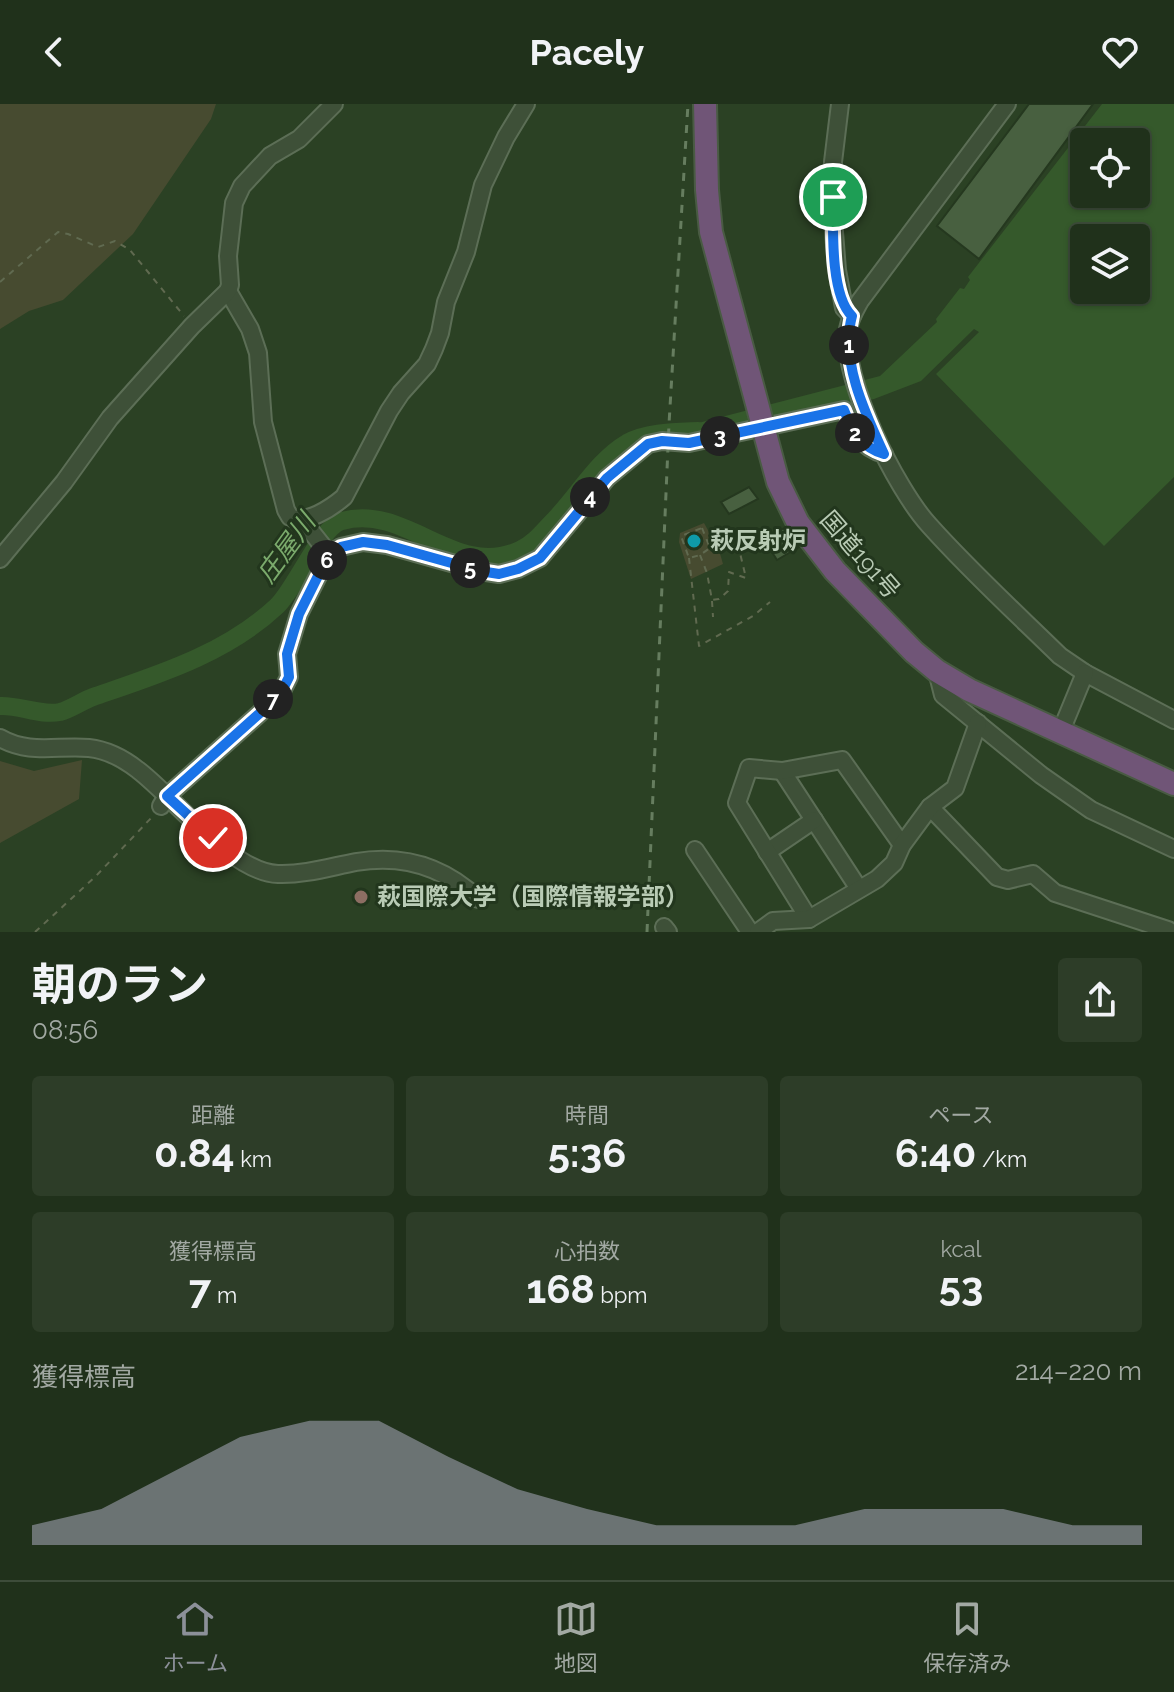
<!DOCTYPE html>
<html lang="ja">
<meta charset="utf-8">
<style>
body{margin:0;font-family:Raleway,"Noto Sans JP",sans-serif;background:#2d3d28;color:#f1f3f6;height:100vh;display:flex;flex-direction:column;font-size:30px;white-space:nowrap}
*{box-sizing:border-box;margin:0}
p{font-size:26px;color:#a2a9a3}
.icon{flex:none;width:44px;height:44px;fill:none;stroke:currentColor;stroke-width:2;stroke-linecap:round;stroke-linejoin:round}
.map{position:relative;height:828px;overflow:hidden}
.side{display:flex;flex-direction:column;background:#20311b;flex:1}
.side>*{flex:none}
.controls{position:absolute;left:1070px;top:24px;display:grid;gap:16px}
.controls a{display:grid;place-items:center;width:80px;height:80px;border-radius:8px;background:#20311b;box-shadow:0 2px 6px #0004,0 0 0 2px #3d4c3a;font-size:40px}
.pin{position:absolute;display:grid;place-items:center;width:68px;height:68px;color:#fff;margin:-34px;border:4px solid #fff;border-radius:50%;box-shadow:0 2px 8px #0007}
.km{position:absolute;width:40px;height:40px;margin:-20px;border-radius:50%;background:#222;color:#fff;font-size:22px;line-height:40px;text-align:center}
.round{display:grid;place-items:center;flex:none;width:84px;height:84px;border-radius:8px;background:#2d3d28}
.headline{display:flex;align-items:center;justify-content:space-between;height:136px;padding:0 32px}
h1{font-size:44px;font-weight:700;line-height:60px}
.metrics{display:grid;grid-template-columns:repeat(3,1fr);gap:12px;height:136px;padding:8px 32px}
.metrics div{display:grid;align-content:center;border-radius:8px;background:#2d3d28;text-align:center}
.metrics b{font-size:40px;font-weight:700}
.metrics small{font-size:22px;font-weight:400}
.metrics p{font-size:22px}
.chart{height:224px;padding:16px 32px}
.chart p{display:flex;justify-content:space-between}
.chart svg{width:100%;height:144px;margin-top:8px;fill:#8c9099;opacity:.7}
header{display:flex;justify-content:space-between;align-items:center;height:104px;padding:0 32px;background:#20311b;font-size:36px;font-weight:700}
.tab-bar{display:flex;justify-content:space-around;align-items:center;height:112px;border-top:2px solid #3d4c3a;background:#20311b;font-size:22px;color:#a2a9a3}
.tab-bar a{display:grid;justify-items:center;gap:4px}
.tab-bar .on{color:#8c9099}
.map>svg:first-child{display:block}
.green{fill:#474b30}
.water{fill:#35592b;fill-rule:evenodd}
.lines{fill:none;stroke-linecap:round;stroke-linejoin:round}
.river{stroke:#35592b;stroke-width:18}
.building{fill:#486040;stroke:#25381f;stroke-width:2}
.minor-casing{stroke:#5c6e56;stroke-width:20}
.highway-casing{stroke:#495b43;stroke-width:26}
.path{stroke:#606a50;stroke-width:2;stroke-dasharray:6 6;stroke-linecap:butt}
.minor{stroke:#3e5038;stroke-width:16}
.highway{stroke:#705577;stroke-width:22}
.rail{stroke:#667d5f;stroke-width:3;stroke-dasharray:8 8;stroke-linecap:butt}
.route-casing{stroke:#fff;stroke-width:16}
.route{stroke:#1a73e8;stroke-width:10}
.culture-dot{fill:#0f9aa8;stroke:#22361d;stroke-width:3}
.education-dot{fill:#8d6e63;stroke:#22361d;stroke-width:3}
.labels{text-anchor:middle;stroke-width:6;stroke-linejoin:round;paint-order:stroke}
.poi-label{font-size:24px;font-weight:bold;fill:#b9cbb5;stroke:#22361d;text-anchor:start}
.street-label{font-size:24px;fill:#b9cbb5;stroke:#22361d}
.water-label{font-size:26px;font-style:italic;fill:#7bab6c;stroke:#22361d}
</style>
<header><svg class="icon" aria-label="back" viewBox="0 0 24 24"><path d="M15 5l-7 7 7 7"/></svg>Pacely<svg class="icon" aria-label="heart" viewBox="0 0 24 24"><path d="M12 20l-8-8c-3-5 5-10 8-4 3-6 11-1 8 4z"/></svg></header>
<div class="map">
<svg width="1174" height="828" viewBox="0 0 1174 828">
<rect width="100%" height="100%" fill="#2b4124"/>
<!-- green -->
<g class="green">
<polygon points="0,0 216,0 211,15 133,130 63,196 29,207 0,225"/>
<polygon points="704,419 719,446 723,460 691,475 679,438 680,429"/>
<polygon points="82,656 79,695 0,739 0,657 34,667"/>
</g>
<!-- water -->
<path class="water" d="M 1102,0 L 1174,0 L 1174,373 L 1104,442 L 936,270 L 979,228 L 974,225 L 921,277 L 874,295 L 735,325 L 676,332 L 675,325 L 880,272 L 937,218 L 936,215 L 960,184 L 964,185 L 970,176 L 968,173 ZM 1084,38 L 1136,38 L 1136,90 L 1084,90 ZM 1084,134 L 1136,134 L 1136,186 L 1084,186 Z"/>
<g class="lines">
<!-- river -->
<path class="river" d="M 0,602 C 20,601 40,612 60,608 C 71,605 82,597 93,593 C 157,571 226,550 277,502 C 296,484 321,422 342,417 C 407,399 455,476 520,446 C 535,439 545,425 556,414 C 579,390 598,356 627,339 C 647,328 676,328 698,327"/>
</g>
<!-- building -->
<g class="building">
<polygon points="1029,0 1093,0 979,155 937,122"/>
<polygon points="749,383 758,395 729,410 721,398"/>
<polygon points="785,424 799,443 777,456 763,434"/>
</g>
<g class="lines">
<defs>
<g id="minor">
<polyline points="840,0 833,58 834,128 837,166 844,204 852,212"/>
<path d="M 1007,0 L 860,197 C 855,206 850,214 848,225 C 841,275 896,385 929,421 C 970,467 1016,509 1060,552 L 1085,569 L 1174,616"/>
<path d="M 228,187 L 250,225 L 258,249 L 263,318 L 286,406 L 290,413 C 306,421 331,404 344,393 L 389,307 L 401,289 L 427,260 L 434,245 L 440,229 L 446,198 L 466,148 L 483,81 L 506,33 L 526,0"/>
<polyline points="302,416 329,450"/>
<polyline points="0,455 64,378 110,314 192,222 228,187 230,181 228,152 234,99 242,82 270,52 299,35 334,0"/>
<polyline points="937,567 943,591 1041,671 1091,706 1174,745"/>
<polyline points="1061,627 1085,569"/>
<path d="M 0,634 C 29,651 58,641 89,644 C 107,646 124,655 138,666 C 174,693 232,769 278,770 C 304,771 330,763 356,758 C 403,750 443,762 478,795"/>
<polyline points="782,667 859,785"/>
<path d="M 161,702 L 167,692 L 260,609 L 284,583 L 289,573 L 287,550 L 299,510 L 329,450 L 341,443 L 363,438 L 387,441 L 480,467 L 499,470 L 518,465 L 540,454 L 607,374 L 648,340 L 662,337 L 689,339 L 844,306 C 853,327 861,344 884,350"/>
<polyline points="930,703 997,773 1008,776 1033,770 1055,789 1168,826 1168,828"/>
<polyline points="695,746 750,828"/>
<polyline points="767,748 814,716"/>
<polyline points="809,815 737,699 749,664 782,667 842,656 902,741"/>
<polyline points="664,823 668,828"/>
<polyline points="758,828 773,817 809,815 877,775 894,759 902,741 930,703 955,684 978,619"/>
</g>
<polyline id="highway" points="705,0 707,86 711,128 778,378 798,419 835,467 914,548 937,567 969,586 1174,680"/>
</defs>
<!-- minor casing -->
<use href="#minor" class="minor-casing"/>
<!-- highway casing -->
<use href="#highway" class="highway-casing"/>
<!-- path -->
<g class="path">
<polyline points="0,178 58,128 68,130 98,143 115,137 130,146 184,212"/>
<polygon points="702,424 710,444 700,451 689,454 681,432"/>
<polyline points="700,451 707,469 712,496 719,495 728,487 729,468 746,474 740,449"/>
<polyline points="689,454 699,542 753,512 770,498"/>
<polyline points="712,497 713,513"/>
<polyline points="35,828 96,772 153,712"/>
</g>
<!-- minor -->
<use href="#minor" class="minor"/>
<!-- highway -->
<use href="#highway" class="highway"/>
<!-- rail -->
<polyline class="rail" points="647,828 669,320 688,0"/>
</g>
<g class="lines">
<defs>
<path id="route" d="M 213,734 L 167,692 L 260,609 L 284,583 L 289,573 L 287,550 L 299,510 L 329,450 L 341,443 L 363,438 L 387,441 L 480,467 L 499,470 L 518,465 L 540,454 L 607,374 L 648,340 L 662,337 L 689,339 L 844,306 C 852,327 861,343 884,350 C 865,309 840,257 852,212 C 830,191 833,123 833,93"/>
</defs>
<!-- route casing -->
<use href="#route" class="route-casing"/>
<!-- route -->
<use href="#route" class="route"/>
</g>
<!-- markers -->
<circle class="culture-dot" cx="694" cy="437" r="8"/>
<circle class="education-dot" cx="361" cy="793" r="8"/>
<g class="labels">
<!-- poi labels -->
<g class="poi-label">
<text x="710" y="445">萩反射炉</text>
<text x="377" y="801">萩国際大学（国際情報学部）</text>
</g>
<!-- street labels -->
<g class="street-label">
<text transform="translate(860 451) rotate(49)" y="8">国道191号</text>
</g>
<!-- water labels -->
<g class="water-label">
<text transform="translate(286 444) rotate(-54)" y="9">庄屋川</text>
</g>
</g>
</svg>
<div class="controls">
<a><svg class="icon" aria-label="locate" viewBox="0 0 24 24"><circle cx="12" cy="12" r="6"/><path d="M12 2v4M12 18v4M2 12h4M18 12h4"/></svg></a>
<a><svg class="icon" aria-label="layers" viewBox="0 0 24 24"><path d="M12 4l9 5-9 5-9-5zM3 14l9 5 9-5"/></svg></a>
</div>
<div class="pin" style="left:833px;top:93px;background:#1e9e55"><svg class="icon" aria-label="arrive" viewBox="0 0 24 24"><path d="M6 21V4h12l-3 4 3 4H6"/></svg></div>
<div class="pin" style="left:213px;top:734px;background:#d93025"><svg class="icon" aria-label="check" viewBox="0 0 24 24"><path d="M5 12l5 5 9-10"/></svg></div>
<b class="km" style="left:849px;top:241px">1</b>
<b class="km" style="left:855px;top:329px">2</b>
<b class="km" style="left:720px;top:332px">3</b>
<b class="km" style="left:590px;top:393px">4</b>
<b class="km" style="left:470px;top:464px">5</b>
<b class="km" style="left:327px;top:456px">6</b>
<b class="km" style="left:273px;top:595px">7</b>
</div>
<section class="side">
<div class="headline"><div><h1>朝のラン</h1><p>08:56</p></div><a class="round"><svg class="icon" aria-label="share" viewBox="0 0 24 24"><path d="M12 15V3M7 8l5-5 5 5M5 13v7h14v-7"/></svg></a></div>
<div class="metrics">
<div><p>距離</p><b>0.84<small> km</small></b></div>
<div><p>時間</p><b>5:36</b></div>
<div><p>ペース</p><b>6:40<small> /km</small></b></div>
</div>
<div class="metrics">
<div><p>獲得標高</p><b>7<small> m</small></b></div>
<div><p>心拍数</p><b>168<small> bpm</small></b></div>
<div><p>kcal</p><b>53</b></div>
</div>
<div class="chart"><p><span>獲得標高</span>214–220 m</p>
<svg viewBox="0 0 160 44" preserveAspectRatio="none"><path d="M0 44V38L10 33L20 22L30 11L40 6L50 6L60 17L70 27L80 33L90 38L100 38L110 38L120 33L130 33L140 33L150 38L160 38V44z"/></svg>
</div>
</section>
<nav class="tab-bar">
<a class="on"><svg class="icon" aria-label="home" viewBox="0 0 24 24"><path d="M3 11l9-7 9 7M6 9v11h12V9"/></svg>ホーム</a>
<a><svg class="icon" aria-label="map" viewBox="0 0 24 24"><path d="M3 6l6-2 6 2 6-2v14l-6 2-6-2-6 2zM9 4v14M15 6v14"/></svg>地図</a>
<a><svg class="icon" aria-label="saved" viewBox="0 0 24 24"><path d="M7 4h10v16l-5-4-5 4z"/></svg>保存済み</a>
</nav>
